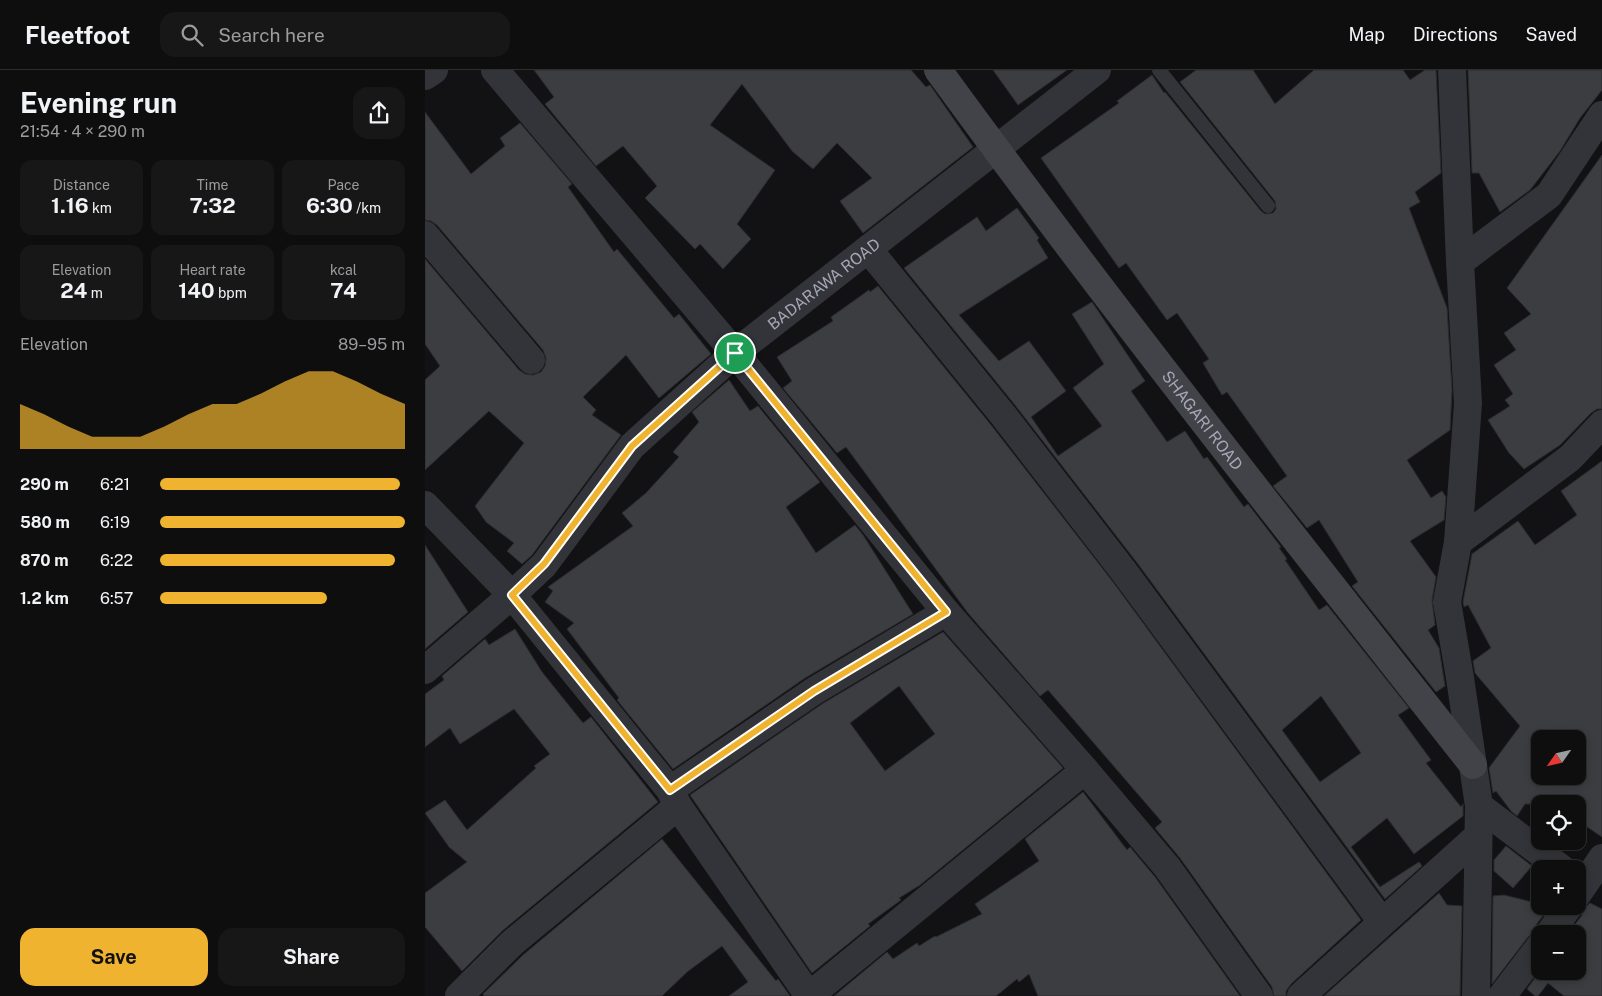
<!DOCTYPE html>
<meta charset="utf-8">
<style>
body{margin:0;font-family:"Public Sans",sans-serif;background:#171718;color:#f1f3f6;height:100vh;display:flex;flex-direction:column;font-size:19px;white-space:nowrap}
*{box-sizing:border-box;margin:0}
p{font-size:16px;color:#9b9c9e}
.icon{flex:none;width:28px;height:28px;fill:none;stroke:currentColor;stroke-width:2;stroke-linecap:round;stroke-linejoin:round}
.map{position:relative;flex:1;overflow:hidden}
.drawer{display:flex;flex-direction:column;background:#0e0e0f;width:425px}
.drawer>*{flex:none}
.needle{width:32px;rotate:236deg}
.buttons{position:absolute;left:1106px;top:660px;display:grid;gap:10px}
.buttons a{display:grid;place-items:center;width:55px;height:55px;border-radius:10px;background:#0e0e0f;box-shadow:0 2px 8px #0003,0 0 0 1px #2e2e2f;font-size:25px}
.pin{position:absolute;display:grid;place-items:center;width:42px;height:42px;color:#fff;margin:-21px;border:2px solid #fff;border-radius:50%;box-shadow:0 1px 5px #0007}
.round{display:grid;place-items:center;flex:none;width:52px;height:52px;border-radius:15px;background:#171718}
.head{display:flex;align-items:center;justify-content:space-between;height:85px;padding:0 20px}
h1{font-size:28px;font-weight:700;line-height:38px}
.figures{display:grid;grid-template-columns:repeat(3,1fr);gap:8px;height:85px;padding:5px 20px}
.figures div{display:grid;align-content:center;border-radius:12px;background:#171718;text-align:center}
.figures b{font-size:21px;font-weight:700}
.figures small{font-size:14px;font-weight:400}
.figures p{font-size:14px}
.chart{height:140px;padding:10px 20px}
.chart p{display:flex;justify-content:space-between}
.chart svg{width:100%;height:90px;margin-top:5px;fill:#efb32f;opacity:.7}
.cta{display:flex;gap:10px;margin-top:auto;padding:10px 20px}
.cta a{flex:1;height:58px;border-radius:15px;background:#efb32f;color:#111;font-size:20px;font-weight:700;line-height:58px;text-align:center}
.cta a+a{background:#171718;color:#f1f3f6}
ul{padding:0 20px;list-style:none;font-size:16px}
li{display:grid;grid-template-columns:80px 60px 1fr;align-items:center;height:38px}
li i{height:12px;border-radius:6px;background:#efb32f}
header{display:flex;align-items:center;gap:30px;box-sizing:border-box;height:70px;padding:0 25px;background:#0e0e0f;border-bottom:1px solid #2e2e2f}
header strong{font-size:24px}
nav{display:flex;gap:28px;margin-inline-start:auto;font-size:18px}
.search{width:350px;height:45px;background:#171718;display:flex;align-items:center;gap:12px;box-sizing:border-box;padding:0 18px;border-radius:15px;color:#9b9c9e;font-size:19px}
main{display:flex;flex:1;min-height:0}
.map>svg:first-child{display:block}
.building{fill:#3c3d41;stroke:#2c2c30;fill-rule:evenodd}
.lines{fill:none;stroke-linecap:round;stroke-linejoin:round}
.lane{stroke:#333439;stroke-width:14}
.street{stroke:#333439;stroke-width:28}
.secondary{stroke:#414349;stroke-width:28}
.route-casing{stroke:#fff;stroke-width:10}
.route{stroke:#efb32f;stroke-width:6}
.labels{text-anchor:middle;stroke-width:4;stroke-linejoin:round;paint-order:stroke}
.street-label{font-size:16px;fill:#a4a8b4;stroke:#0d0d0f}
</style>
<header>
<strong>Fleetfoot</strong>
<div class="search"><svg class="icon" aria-label="search" viewBox="0 0 24 24"><circle cx="10" cy="10" r="6"/><path d="M15 15l6 6"/></svg>Search here</div>
<nav><a>Map</a><a>Directions</a><a>Saved</a></nav>
</header>
<main>
<section class="drawer">
<div class="head"><div><h1>Evening run</h1><p>21:54 · 4 × 290 m</p></div><a class="round"><svg class="icon" aria-label="share" viewBox="0 0 24 24"><path d="M12 15V3M7 8l5-5 5 5M5 13v7h14v-7"/></svg></a></div>
<div class="figures">
<div><p>Distance</p><b>1.16<small> km</small></b></div>
<div><p>Time</p><b>7:32</b></div>
<div><p>Pace</p><b>6:30<small> /km</small></b></div>
</div>
<div class="figures">
<div><p>Elevation</p><b>24<small> m</small></b></div>
<div><p>Heart rate</p><b>140<small> bpm</small></b></div>
<div><p>kcal</p><b>74</b></div>
</div>
<div class="chart"><p><span>Elevation</span>89–95 m</p>
<svg viewBox="0 0 160 44" preserveAspectRatio="none"><path d="M0 44V22L10 27L20 33L30 38L40 38L50 38L60 33L70 27L80 22L90 22L100 17L110 11L120 6L130 6L140 11L150 17L160 22V44z"/></svg>
</div>
<ul>
<li><b>290 m</b>6:21<i style="width:98%"></i></li>
<li><b>580 m</b>6:19<i style="width:100%"></i></li>
<li><b>870 m</b>6:22<i style="width:96%"></i></li>
<li><b>1.2 km</b>6:57<i style="width:68%"></i></li>
</ul>
<div class="cta"><a>Save</a><a>Share</a></div>
</section>
<div class="map">
<svg width="1177" height="926" viewBox="0 0 1177 926">
<rect width="100%" height="100%" fill="#121214"/>
<!-- building -->
<g class="building">
<polygon points="109,0 486,0 501,17 505,15 548,77 438,163 415,131 447,108 412,73 388,99 367,81 317,14 285,55 350,100 312,154 326,169 298,199 275,174 270,179 220,128 232,116 198,76 171,96 120,34 129,27"/>
<polygon points="568,0 642,0 593,35"/>
<polygon points="771,0 828,0 850,34 889,0 978,0 985,10 1000,0 1011,0 1016,103 990,122 995,132 984,138 1022,238 1027,320 1025,360 982,390 1006,428 1017,421 1021,427 1019,450 985,471 1011,507 1007,530 1010,555 1003,560 1014,578 1020,616 1011,622 927,516 933,512 894,450 882,458 848,416 862,406 802,322 797,325 778,293 784,289 752,243 742,250 701,193 694,198 616,88 694,33 692,31 727,5 739,23 740,22 836,141 840,144 848,143 851,139 850,131 755,12"/>
<polygon points="1043,0 1177,0 1177,20 1155,48 1135,81 1105,120 1075,142 1054,103 1047,103"/>
<polygon points="0,42 46,104 80,76 75,68 95,53 147,114 143,117 189,182 192,179 249,248 254,244 286,284 234,328 201,285 158,327 171,340 167,345 196,365 107,485 97,494 82,481 89,473 61,452 50,436 99,373 64,341 0,400 0,310 15,296 0,274 0,189 94,300 100,304 108,305 116,302 120,296 121,288 118,280 12,155 6,151 0,150"/>
<polygon points="1177,85 1177,339 1172,339 1166,343 1135,375 1099,399 1084,383 1063,350 1085,336 1080,330 1088,324 1069,295 1091,280 1079,263 1106,244 1082,218"/>
<path d="M 592,138 L 614,168 L 612,170 L 623,188 L 534,245 L 574,291 L 604,271 L 641,321 L 606,347 L 633,386 L 677,356 L 648,318 L 679,294 L 647,244 L 667,232 L 720,311 L 706,321 L 742,372 L 760,361 L 779,389 L 782,387 L 819,437 L 823,434 L 856,477 L 854,478 L 862,489 L 860,490 L 894,540 L 902,535 L 984,638 L 973,645 L 1006,690 L 1001,693 L 1036,737 L 1038,734 L 1038,746 L 989,784 L 962,748 L 926,777 L 955,817 L 994,792 L 997,796 L 960,829 L 713,494 L 590,335 L 479,198 L 552,147 L 561,161 ZM 896,626 L 936,683 L 895,712 L 857,660 Z"/>
<polygon points="453,216 566,355 688,512 936,850 866,914 861,921 861,926 849,926 847,917 755,788 730,758 737,752 623,620 615,626 543,543 421,377 412,383 358,318 367,311 352,287 408,251 406,247 444,220 445,222"/>
<polygon points="304,310 325,341 333,336 395,412 361,437 391,483 430,455 438,465 488,544 380,608 248,699 192,630 194,628 142,559 149,553 120,532 128,521 123,517 208,456 197,443 221,423 254,387 248,382 274,352 267,342"/>
<path d="M 1177,391 L 1177,767 L 1152,750 L 1152,734 L 1100,734 L 1092,746 L 1086,741 L 1071,721 L 1068,723 L 1064,698 L 1095,656 L 1050,603 L 1048,591 L 1066,578 L 1043,535 L 1039,537 L 1038,532 L 1047,484 L 1093,451 L 1110,475 L 1152,445 L 1136,421 ZM 1115,669 L 1152,669 L 1152,706 L 1115,706 Z"/>
<polygon points="0,475 43,542 0,579"/>
<polygon points="90,559 117,602 158,653 166,647 233,732 77,861 37,901 0,857 0,823 42,792 24,777 0,743 20,730 42,760 111,698 109,696 125,684 89,639 35,674 25,658 0,677 0,624 19,610 17,606 60,569 64,575"/>
<path d="M 518,562 L 638,698 L 495,815 L 474,828 L 476,830 L 443,854 L 445,856 L 387,903 L 265,725 L 397,634 ZM 474,616 L 510,664 L 460,701 L 425,653 Z"/>
<polygon points="658,722 702,780 705,777 730,807 815,926 613,926 604,904 594,912 592,909 571,926 409,926 462,882 468,889 492,873 494,876 510,866 511,867 557,844 550,834 614,791 600,769"/>
<polygon points="237,769 351,911 353,909 365,926 304,926 323,912 297,876 262,902 237,926 59,926 58,924 98,885"/>
<polygon points="1081,776 1107,796 1088,818 1069,801 1069,790"/>
<polygon points="1014,823 1022,835 1037,836 1035,926 899,926"/>
<polygon points="1079,825 1115,834 1115,836 1125,836 1111,855 1109,862 1103,867 1067,914 1068,826"/>
<polygon points="1165,833 1177,839 1177,926 1139,926 1123,913 1113,926 1110,926 1102,919 1115,901 1152,901 1152,864 1143,864 1157,845 1159,839"/>
</g>
<g class="lines">
<!-- lane -->
<polyline class="lane" points="734,0 843,136"/>
<!-- street -->
<g class="street">
<polyline points="70,0 310,283 521,542 660,700 742,797 834,926"/>
<polyline points="1027,0 1035,192 1043,333 1033,472 1022,532 1035,608 1054,736 1051,926"/>
<polyline points="0,6 9,0"/>
<polyline points="0,165 106,290"/>
<polyline points="443,179 578,345 700,503 957,852"/>
<polyline points="1035,192 1124,125 1177,45"/>
<polyline points="0,435 87,525 245,720 253,736 384,926"/>
<polyline points="1033,472 1145,388 1177,354"/>
<path id="s1" d="M 0,600 L 87,525 L 119,495 L 207,376 L 310,283 L 672,0"/>
<polyline points="245,720 389,621 521,542"/>
<polyline points="1054,736 1137,799"/>
<polyline points="1152,825 1177,788"/>
<polyline points="1124,864 1144,836"/>
<polyline points="34,926 87,873 253,736"/>
<polyline points="384,926 660,700"/>
<polyline points="876,926 1052,767"/>
<polyline points="1077,926 1115,876"/>
</g>
<!-- secondary -->
<path class="secondary" id="s2" d="M 513,0 C 685,236 867,465 1048,695"/>
</g>
<g class="lines">
<defs>
<polygon id="route" points="310,283 521,542 389,621 245,720 87,525 119,494 207,376"/>
</defs>
<!-- route casing -->
<use href="#route" class="route-casing"/>
<!-- route -->
<use href="#route" class="route"/>
</g>
<g class="labels">
<!-- street labels -->
<g class="street-label">
<text dy="6" stroke="none"><textPath href="#s1" startOffset="558">BADARAWA ROAD</textPath></text>
<text dy="6" stroke="none"><textPath href="#s2" startOffset="439">SHAGARI ROAD</textPath></text>
</g>
</g>
</svg>
<div class="buttons">
<a><svg class="needle" viewBox="-14 -14 28 28"><path d="M0-13l5 13h-10z" fill="#e53935"/><path d="M0 13l5-13h-10z" fill="#9b9c9e"/></svg></a>
<a><svg class="icon" aria-label="locate" viewBox="0 0 24 24"><circle cx="12" cy="12" r="6"/><path d="M12 2v4M12 18v4M2 12h4M18 12h4"/></svg></a>
<a>+</a>
<a>−</a>
</div>
<div class="pin" style="left:310px;top:283px;background:#1e9e55"><svg class="icon" aria-label="arrive" viewBox="0 0 24 24"><path d="M6 21V4h12l-3 4 3 4H6"/></svg></div>
</div>
</main>
